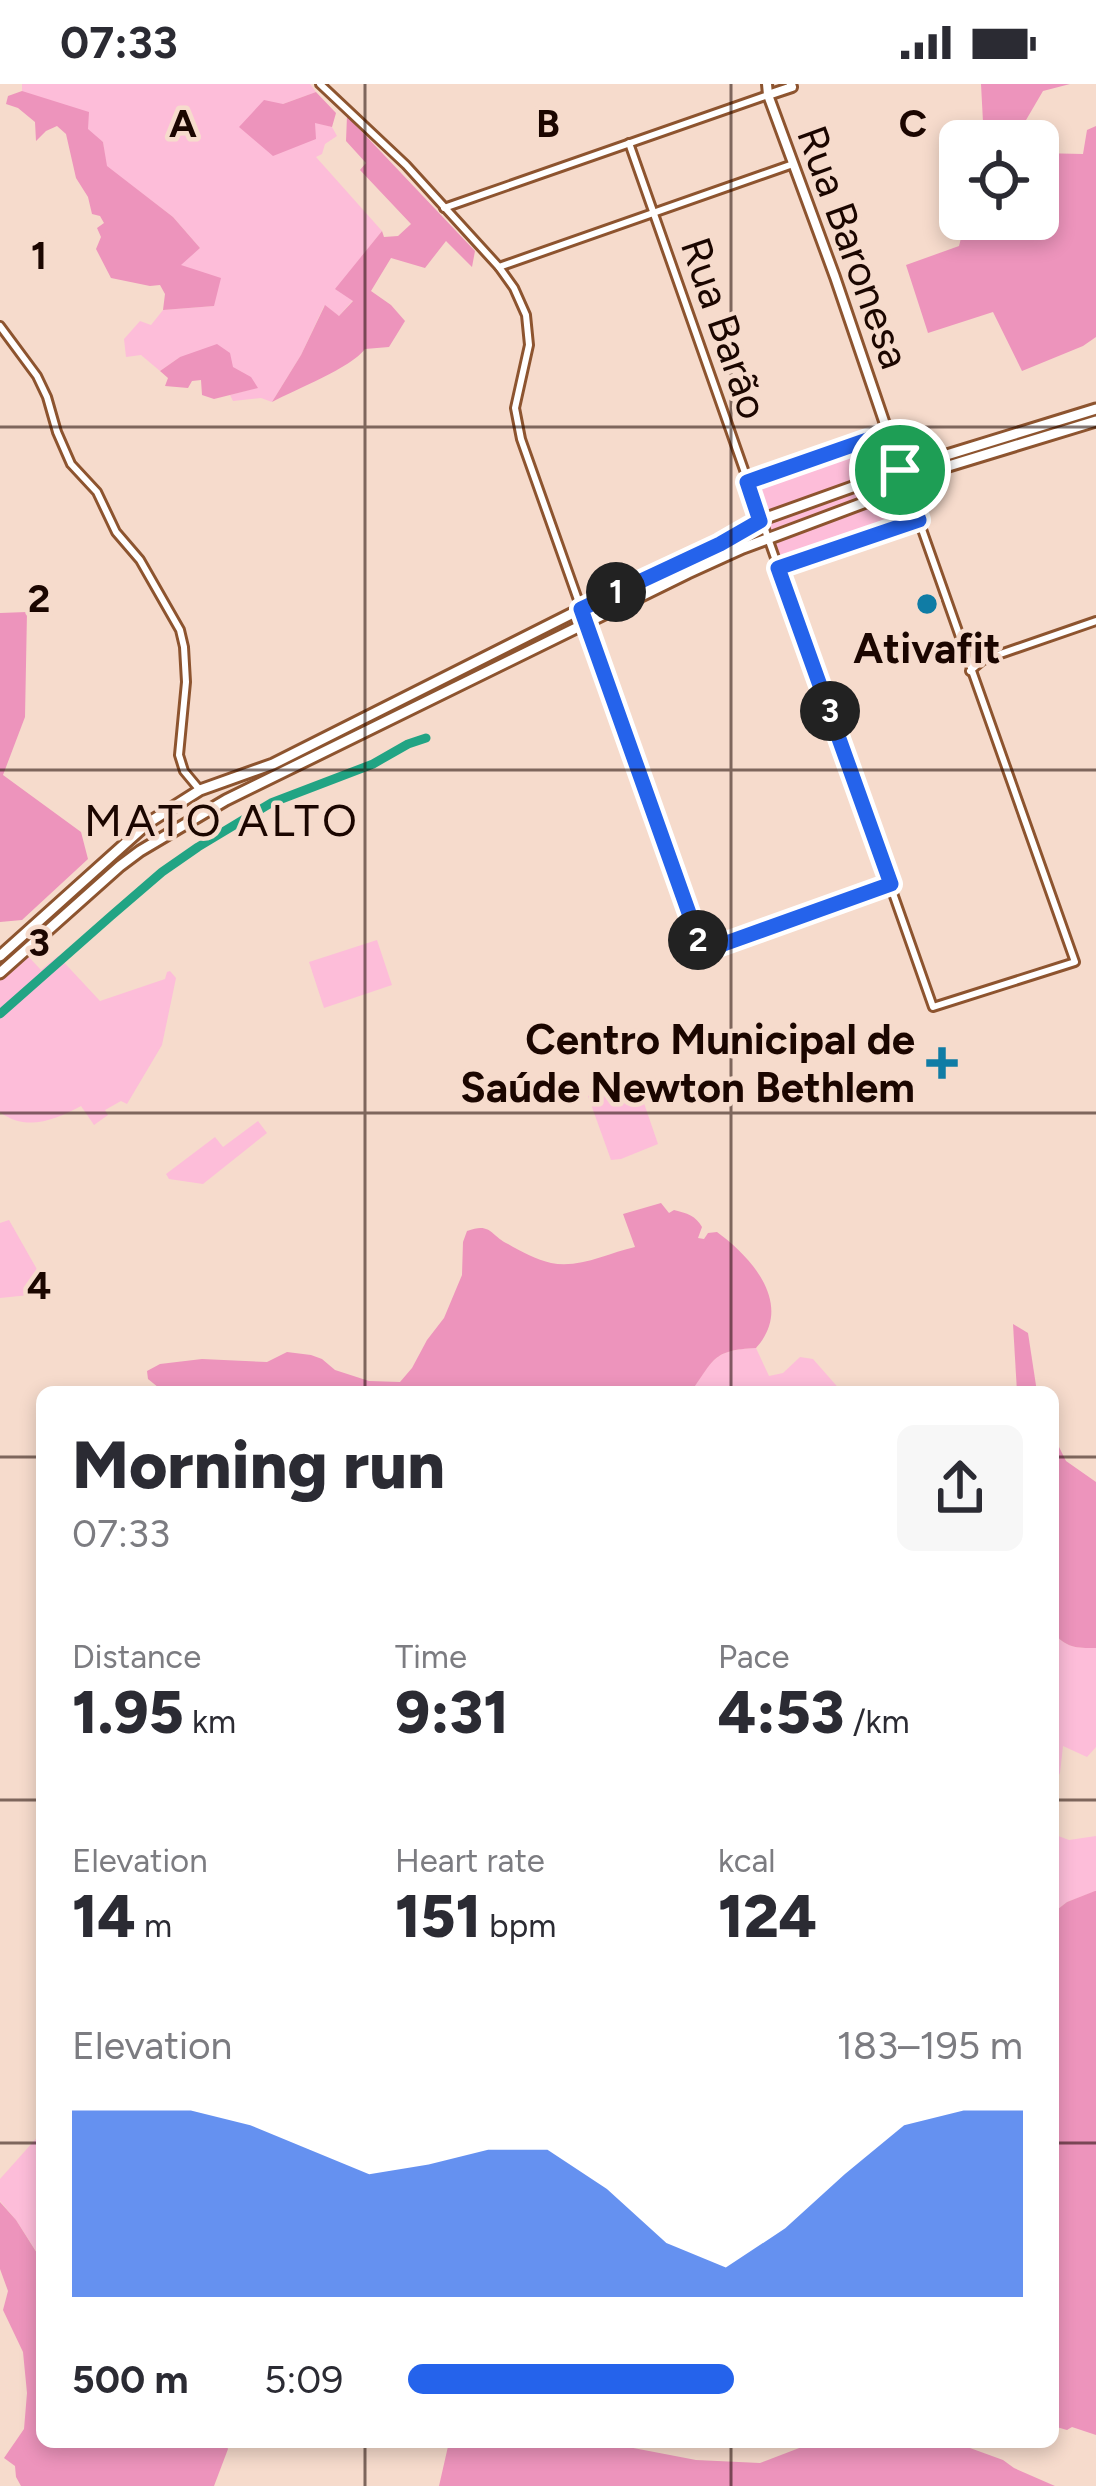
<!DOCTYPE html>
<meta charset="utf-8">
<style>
body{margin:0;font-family:Figtree,sans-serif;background:#f7f7f7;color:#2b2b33;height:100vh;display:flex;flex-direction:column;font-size:45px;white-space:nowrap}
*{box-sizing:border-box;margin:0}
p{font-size:39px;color:#7c7c81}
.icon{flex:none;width:66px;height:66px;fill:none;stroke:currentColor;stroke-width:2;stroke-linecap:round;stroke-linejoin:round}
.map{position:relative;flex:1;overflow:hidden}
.panel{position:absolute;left:36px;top:1302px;width:1023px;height:1062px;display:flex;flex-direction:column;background:#fff;border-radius:18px;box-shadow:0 6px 18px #0003}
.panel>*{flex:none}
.fabs{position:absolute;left:939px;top:36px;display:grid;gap:24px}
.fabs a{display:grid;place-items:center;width:120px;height:120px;border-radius:18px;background:#fff;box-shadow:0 6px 18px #0003;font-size:60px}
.pin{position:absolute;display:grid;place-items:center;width:102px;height:102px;color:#fff;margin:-51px;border:6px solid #fff;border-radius:50%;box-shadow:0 3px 12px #0007}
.km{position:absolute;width:60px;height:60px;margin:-30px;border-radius:50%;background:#222;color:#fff;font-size:33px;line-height:60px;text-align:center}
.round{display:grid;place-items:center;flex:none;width:126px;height:126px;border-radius:18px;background:#f7f7f7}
.summary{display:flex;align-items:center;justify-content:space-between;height:204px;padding:0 36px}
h1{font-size:66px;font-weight:800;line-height:90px}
.stats{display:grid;grid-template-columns:repeat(3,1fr);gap:18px;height:204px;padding:12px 36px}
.stats div{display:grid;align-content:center}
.stats b{font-size:60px;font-weight:800}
.stats small{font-size:33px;font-weight:400}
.stats p{font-size:33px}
.chart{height:336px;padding:24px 36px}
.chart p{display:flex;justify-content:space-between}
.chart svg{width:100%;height:216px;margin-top:12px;fill:#2563eb;opacity:.7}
ul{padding:0 36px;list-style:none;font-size:39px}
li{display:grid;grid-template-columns:192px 144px 1fr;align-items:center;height:90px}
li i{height:30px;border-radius:15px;background:#2563eb}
.status{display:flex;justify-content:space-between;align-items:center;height:84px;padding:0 60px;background:#fff;direction:ltr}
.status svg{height:33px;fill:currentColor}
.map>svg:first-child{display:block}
.green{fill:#fdbdd9}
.forest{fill:#ed94bc}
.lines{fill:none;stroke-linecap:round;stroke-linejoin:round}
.river{stroke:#22a484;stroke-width:9}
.tertiary-casing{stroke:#8d542f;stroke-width:12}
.secondary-casing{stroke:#8d542f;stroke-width:14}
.primary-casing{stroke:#8d542f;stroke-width:15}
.tertiary{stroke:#fff;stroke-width:6}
.secondary{stroke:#fff;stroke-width:8}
.primary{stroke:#fff;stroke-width:9}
.route-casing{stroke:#fff;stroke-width:24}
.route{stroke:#2563eb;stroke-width:15}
.grid{fill:none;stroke:#1b0600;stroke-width:3;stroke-opacity:0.55}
.poi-dot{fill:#107ca5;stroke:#f6dbcc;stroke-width:4.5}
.labels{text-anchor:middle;stroke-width:9;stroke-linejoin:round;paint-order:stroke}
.street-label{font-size:42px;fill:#1b0600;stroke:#f6dbcc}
.poi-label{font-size:42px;font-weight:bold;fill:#1b0600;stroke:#f6dbcc}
.neighbourhood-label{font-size:45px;letter-spacing:3px;fill:#1b0600;stroke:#f6dbcc}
.grid-label{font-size:39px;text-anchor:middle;font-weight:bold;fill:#1b0600;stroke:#f6dbcc;stroke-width:9;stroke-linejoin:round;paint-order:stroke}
</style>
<div class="status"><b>07:33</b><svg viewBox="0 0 49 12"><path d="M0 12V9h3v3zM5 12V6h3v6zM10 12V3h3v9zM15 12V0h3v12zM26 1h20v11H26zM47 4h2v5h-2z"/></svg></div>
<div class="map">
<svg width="1096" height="2402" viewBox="0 0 1096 2402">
<rect width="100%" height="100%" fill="#f6dbcc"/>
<!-- green -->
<g class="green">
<path d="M 22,0 L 310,0 L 316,8 L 283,20 L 315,38 L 332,43 L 337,52 L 325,60 L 322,70 L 316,73 L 382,147 L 336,205 L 353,216 L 339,232 L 324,222 L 301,271 L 272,318 L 261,314 L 233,317 L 230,311 L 256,304 C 244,278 206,278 180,273 L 160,287 L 141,271 L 126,273 L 124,255 L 140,237 L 151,241 L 163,226 L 214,222 L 179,180 L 200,164 L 173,133 L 106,82 L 103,58 L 22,7 Z"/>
<polygon points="886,353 915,435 779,478 749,401"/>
<polygon points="377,856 392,901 324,924 309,878"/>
<path d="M 26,870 L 41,886 L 58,872 L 100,917 L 165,895 L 167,888 L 170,887 L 176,894 L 162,961 L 127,1020 L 121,1017 L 105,1026 L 108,1031 L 94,1041 L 81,1022 C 55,1036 26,1048 0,1028 L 0,894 Z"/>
<polygon points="636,996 658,1060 621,1075 611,1076 588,1012"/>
<polygon points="258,1037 267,1049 203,1100 169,1095 166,1090 215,1053 223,1063"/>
<polygon points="9,1136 43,1196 43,1203 39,1210 0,1214 0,1139"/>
<path d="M 756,1264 L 769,1292 L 783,1289 L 800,1273 L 813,1275 L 842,1308 L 691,1308 C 713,1275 714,1266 756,1264 Z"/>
<path d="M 1053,1548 C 1066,1564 1076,1564 1096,1564 L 1096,1663 L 1087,1673 L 1063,1662 L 1060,1689 L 1053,1702 Z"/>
<polygon points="1053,1750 1069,1756 1096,1752 1096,1807 1067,1818 1053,1829"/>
<polygon points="42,2048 42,2176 16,2136 0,2117 0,2095"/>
</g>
<!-- forest -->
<g class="forest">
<polygon points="981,0 1070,0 1043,7 1019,48 1025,57 980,57 983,38"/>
<polygon points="22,7 89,28 88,45 103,58 107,82 173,133 200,164 181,181 221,194 214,222 163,226 165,210 160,201 150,202 111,194 96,165 101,153 97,144 104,139 100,132 92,130 88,113 76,94 66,50 57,42 46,47 36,57 35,38 18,24 6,20 8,12"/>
<polygon points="316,8 336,29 332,43 315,39 316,55 273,72 239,43 264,16 283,20"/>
<path d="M 347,32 L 475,167 L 472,183 L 446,157 L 425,184 L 391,174 L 371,207 L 391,221 L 405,237 L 389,263 L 365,265 C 351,284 296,305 272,318 L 301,271 L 325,221 L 339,232 L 353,217 L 335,205 L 382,147 L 384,153 L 398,152 L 411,140 L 360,86 L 366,79 L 346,57 Z"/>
<polygon points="1096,42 1096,253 1083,262 1022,287 993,228 928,249 906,181 959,162 966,135 1038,135 1038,69 1083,70 1087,46"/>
<polygon points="217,260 230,269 233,283 251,293 258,304 214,315 202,311 201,296 192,297 188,304 165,302 168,294 160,287 180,273"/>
<polygon points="27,528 25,633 3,691 81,748 88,775 22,836 0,838 0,529"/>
<path d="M 661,1119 L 669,1129 L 674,1126 C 687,1129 696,1132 702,1143 L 698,1154 L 704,1155 L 708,1149 L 717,1148 C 754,1175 794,1222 756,1264 C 712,1266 714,1276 691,1308 L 164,1308 L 148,1295 L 147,1287 L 160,1280 L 202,1275 L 267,1278 L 287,1268 L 311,1271 L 322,1275 L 335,1286 L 369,1297 L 400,1298 L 412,1284 L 427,1256 L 444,1234 L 462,1191 L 463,1158 L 467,1147 C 491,1138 490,1151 508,1160 C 520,1167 537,1176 551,1179 C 579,1185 608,1169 635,1163 L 623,1130 Z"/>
<polygon points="1013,1240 1028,1249 1037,1308 1017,1308"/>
<path d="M 1053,1351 L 1066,1377 L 1096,1398 L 1096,1564 C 1076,1564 1066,1564 1053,1548 Z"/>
<polygon points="1095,1807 1096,1807 1096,2351 1072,2343 1067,2346 1053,2342 1053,1829 1067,1818"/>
<polygon points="0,2118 16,2136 42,2177 42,2358 225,2358 228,2365 214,2402 21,2402 16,2393 15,2382 4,2374 24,2345 27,2309 23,2268 3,2226 8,2207 0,2185"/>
<polygon points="449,2358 582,2358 583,2362 591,2362 593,2358 602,2358 696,2376 760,2379 815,2358 905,2358 906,2361 918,2361 921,2358 933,2358 935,2364 949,2364 959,2360 1003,2376 1014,2384 1055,2402 439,2402"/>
</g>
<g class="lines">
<!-- river -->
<polyline class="river" points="0,930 111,832 162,788 198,763 271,719 373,680 408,660 426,654"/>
<defs>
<g id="tertiary">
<polyline points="320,0 406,81 499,183 514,204 526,231 529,261 515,324 521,355 700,860 718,862"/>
<polyline points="629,59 933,923 1075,878 907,403"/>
<polyline points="444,124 768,11"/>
<polyline points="499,183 793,80"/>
<polyline points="0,242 37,292 47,313 57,348 71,380 97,408 116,448 140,476 180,546 184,563 186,598 179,671 184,687 199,705"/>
<polyline points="747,398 887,349"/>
<polyline points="778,485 919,436"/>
<polyline points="970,587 983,576 1096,537"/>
<polyline points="705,874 718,862 891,800"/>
</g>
<g id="secondary">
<polyline points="767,0 768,11 835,193 906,402"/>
<polyline points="768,11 792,3 791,0"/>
</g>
<g id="primary">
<polyline points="0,872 148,739 200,706 273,680 581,525 731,454 766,434 911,382 1096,325"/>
<polyline points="0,889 120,782 140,767 226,716 688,489 743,464 898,406 942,384 1096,337"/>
</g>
</defs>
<!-- tertiary casing -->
<use href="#tertiary" class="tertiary-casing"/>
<!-- secondary casing -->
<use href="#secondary" class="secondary-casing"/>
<!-- primary casing -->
<use href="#primary" class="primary-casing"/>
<!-- tertiary -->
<use href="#tertiary" class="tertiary"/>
<!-- secondary -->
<use href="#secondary" class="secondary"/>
<!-- primary -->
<use href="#primary" class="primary"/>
</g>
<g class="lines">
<defs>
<polygon id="route" points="887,349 919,436 778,484 891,800 718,862 700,860 581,525 720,460 760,437 747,398"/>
</defs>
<!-- route casing -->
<use href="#route" class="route-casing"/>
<!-- route -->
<use href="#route" class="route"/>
</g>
<!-- grid -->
<path class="grid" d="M 365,0 L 365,1308M 731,0 L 731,1308M 0,343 L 1096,343M 0,686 L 1096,686M 0,1029 L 1096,1029M 0,1373 L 42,1373M 1053,1373 L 1096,1373M 0,1716 L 42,1716M 1053,1716 L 1096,1716M 0,2059 L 42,2059M 1053,2059 L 1096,2059M 365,2358 L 365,2402M 731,2358 L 731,2402"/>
<!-- markers -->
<g class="poi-dot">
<circle cx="927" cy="520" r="12"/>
<path d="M936 961h12v12h12v12h-12v12h-12v-12h-12v-12h12z"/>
</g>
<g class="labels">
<!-- street labels -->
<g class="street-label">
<text transform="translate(854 163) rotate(70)" y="15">Rua Baronesa</text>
<text transform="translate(725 244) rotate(71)" y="15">Rua Barão</text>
</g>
<!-- poi labels -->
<g class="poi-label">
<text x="927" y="579">Ativafit</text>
<text x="915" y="970" text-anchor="end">Centro Municipal de<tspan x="915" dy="48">Saúde Newton Bethlem</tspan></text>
</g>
<!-- neighbourhood labels -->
<g class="neighbourhood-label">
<text x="222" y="752">MATO ALTO</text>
</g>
</g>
<g class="grid-label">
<text x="183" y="53">A</text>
<text x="548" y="53">B</text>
<text x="913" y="53">C</text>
<text x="39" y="185">1</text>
<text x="39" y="528">2</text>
<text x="39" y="872">3</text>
<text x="39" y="1215">4</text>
</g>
</svg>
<div class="fabs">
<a><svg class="icon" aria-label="locate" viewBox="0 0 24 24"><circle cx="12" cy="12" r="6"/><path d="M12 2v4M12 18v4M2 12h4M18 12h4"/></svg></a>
</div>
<div class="pin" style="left:900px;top:386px;background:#1e9e55"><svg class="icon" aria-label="arrive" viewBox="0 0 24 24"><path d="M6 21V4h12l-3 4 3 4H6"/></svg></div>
<b class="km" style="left:616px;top:508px">1</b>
<b class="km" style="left:698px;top:856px">2</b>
<b class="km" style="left:830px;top:627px">3</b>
<section class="panel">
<div class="summary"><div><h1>Morning run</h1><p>07:33</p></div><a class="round"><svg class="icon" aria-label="share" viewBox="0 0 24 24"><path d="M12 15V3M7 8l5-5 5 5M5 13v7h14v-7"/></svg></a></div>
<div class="stats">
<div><p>Distance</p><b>1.95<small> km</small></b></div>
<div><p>Time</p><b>9:31</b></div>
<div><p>Pace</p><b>4:53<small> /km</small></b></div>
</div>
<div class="stats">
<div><p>Elevation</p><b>14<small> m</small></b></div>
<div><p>Heart rate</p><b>151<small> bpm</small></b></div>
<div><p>kcal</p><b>124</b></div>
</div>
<div class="chart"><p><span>Elevation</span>183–195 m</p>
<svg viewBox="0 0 160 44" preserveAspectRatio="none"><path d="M0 44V6L10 6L20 6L30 9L40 14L50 19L60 17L70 14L80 14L90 22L100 33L110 38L120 30L130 19L140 9L150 6L160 6V44z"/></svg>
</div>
<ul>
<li><b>500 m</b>5:09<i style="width:53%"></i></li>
</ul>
</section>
</div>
